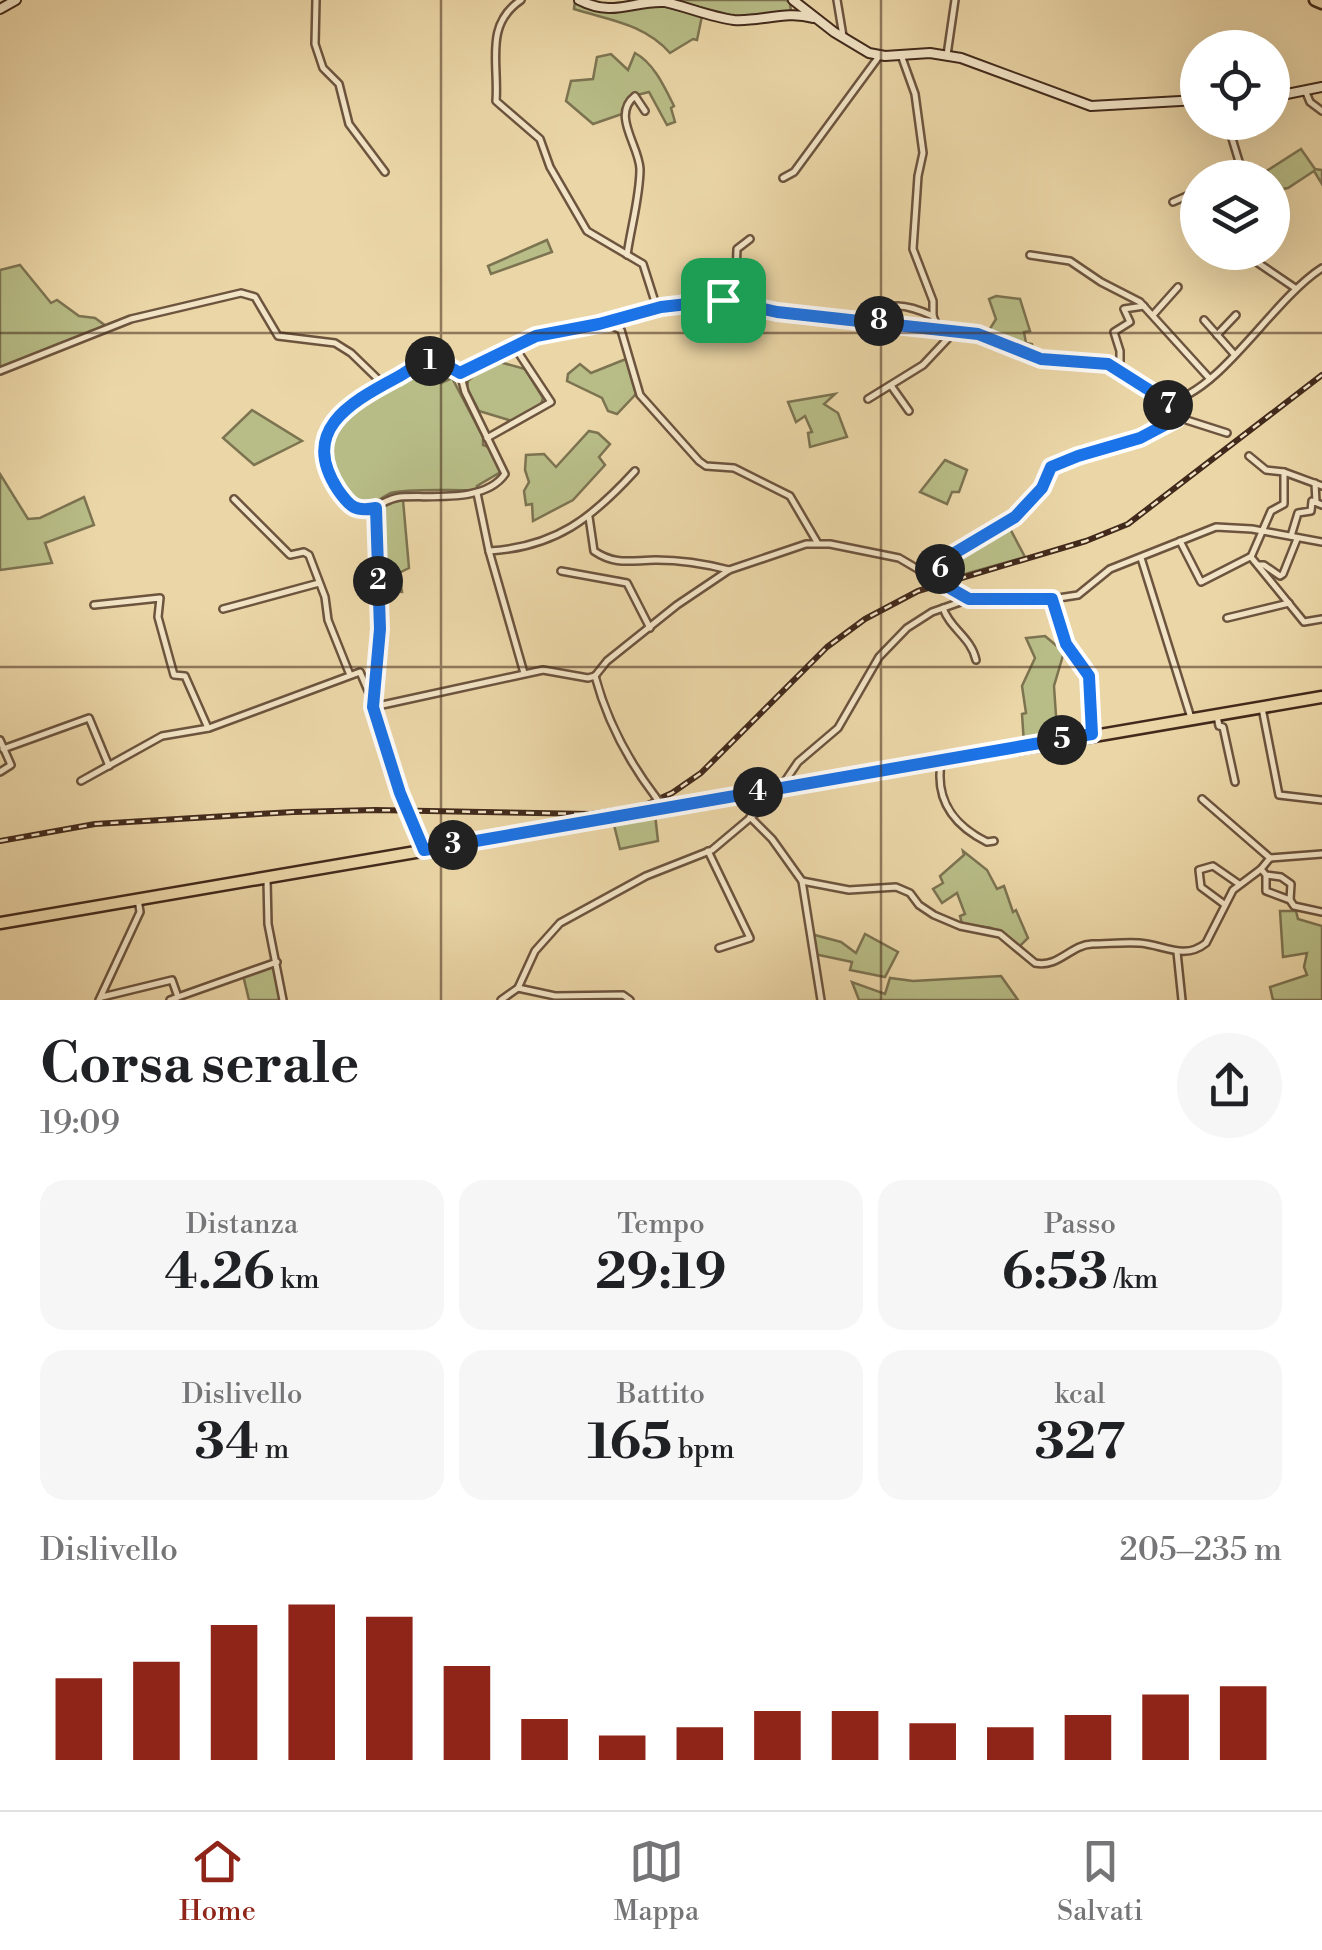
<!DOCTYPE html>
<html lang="it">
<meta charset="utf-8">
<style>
body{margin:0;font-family:"Libre Bodoni",serif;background:#f6f6f6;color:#202124;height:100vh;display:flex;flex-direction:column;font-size:38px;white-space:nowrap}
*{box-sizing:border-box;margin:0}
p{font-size:32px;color:#757577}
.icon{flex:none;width:55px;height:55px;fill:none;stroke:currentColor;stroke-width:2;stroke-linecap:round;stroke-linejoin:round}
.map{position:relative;height:1000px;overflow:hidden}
.details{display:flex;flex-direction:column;background:#fff;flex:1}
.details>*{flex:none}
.tools{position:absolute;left:1180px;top:30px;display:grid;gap:20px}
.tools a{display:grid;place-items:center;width:110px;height:110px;border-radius:50%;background:#fff;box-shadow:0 10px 40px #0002;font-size:50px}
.pin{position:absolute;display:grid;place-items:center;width:85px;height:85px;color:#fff;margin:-42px;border-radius:20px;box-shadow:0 5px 15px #0006}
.km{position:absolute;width:50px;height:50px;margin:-25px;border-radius:50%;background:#222;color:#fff;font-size:28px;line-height:50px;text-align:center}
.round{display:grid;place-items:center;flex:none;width:105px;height:105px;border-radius:52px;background:#f6f6f6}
.overview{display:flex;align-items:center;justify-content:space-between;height:170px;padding:0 40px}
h1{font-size:55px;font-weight:700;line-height:75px}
.figures{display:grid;grid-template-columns:repeat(3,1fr);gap:15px;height:170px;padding:10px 40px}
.figures div{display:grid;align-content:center;border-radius:25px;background:#f6f6f6;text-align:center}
.figures b{font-size:50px;font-weight:700}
.figures small{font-size:28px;font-weight:400}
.figures p{font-size:28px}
.chart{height:280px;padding:20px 40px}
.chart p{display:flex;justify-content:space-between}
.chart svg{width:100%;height:180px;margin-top:10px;stroke:#8f2418;stroke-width:6}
.dock{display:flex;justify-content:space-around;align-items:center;height:140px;border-top:2px solid #e0e0e0;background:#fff;font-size:28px;color:#757577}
.dock a{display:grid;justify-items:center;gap:5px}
.dock .selected{color:#8f2418}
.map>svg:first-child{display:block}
.green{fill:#b8bd87;stroke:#7c7351;stroke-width:2.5}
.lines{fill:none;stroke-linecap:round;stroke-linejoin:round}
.street-casing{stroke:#6c543e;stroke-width:10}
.secondary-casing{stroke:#41291b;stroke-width:12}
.primary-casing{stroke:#41291b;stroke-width:15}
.street{stroke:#f2e4c6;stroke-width:5}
.secondary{stroke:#f2e4c6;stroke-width:8}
.primary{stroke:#ebd6a7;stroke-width:10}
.rail-casing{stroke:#41291b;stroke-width:6}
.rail{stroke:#f2e4c6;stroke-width:2.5;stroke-dasharray:8;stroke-linecap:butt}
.street-bridge-casing{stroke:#6c543e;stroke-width:10;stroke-linecap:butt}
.street-bridge{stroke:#f2e4c6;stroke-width:5}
.route-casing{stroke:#fff;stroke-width:20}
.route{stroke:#1a73e8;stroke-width:12}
.grid{fill:none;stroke:#41291b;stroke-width:2.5;stroke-opacity:0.55}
</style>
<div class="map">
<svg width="1322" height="1000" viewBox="0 0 1322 1000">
<rect width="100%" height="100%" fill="#ebd6a7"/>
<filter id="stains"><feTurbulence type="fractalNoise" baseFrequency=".002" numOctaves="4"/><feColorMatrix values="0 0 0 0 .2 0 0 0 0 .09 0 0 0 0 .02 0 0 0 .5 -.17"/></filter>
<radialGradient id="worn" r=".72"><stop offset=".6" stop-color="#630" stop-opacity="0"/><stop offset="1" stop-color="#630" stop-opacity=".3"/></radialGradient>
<!-- green -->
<g class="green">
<path d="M 575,0 L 607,9 L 650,3 L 702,16 L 697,40 L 693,39 L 670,53 C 645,24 609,20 574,9 Z"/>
<polygon points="672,0 786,0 790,3 791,12 742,18"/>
<path d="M 635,53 C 654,63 665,88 674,106 L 671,108 L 675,122 L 667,125 L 649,92 L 629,97 L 622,114 L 593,124 L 566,101 L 571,81 L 593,79 L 597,57 L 611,54 L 628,70 Z"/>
<polygon points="1301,149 1315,169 1322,170 1322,184 1314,171 1288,188 1273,191 1272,178 1257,177"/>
<polygon points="547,240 552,252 491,274 488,266"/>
<polygon points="20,265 51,303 57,300 79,316 95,318 106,326 0,368 0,270"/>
<polygon points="996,296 1020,299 1030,331 1024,332 1026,343 1032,344 1035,354 988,332 996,319 989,299"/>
<polygon points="626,359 636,394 617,414 608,411 602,398 567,381 568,374 580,364 591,373"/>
<polygon points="496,361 525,369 543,398 541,405 512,421 479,411 467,388 468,381 482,368"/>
<path d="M 431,364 L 441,383 L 452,378 L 483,437 L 483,445 L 489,447 L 504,470 L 477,486 L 477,490 C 456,491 408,488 391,493 C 379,498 370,510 356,506 C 346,503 338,485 332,477 C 297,421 396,382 431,364 Z"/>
<polygon points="835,394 824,404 838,413 847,437 810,447 808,433 812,432 805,416 796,422 788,402"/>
<polygon points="252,410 302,441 254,465 223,438"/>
<polygon points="589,431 598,433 610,444 599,457 605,465 573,500 533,521 532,504 526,505 524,491 529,482 525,470 526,455 544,454 556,467"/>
<polygon points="945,460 967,470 959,492 952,492 947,504 920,492"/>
<polygon points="0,474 28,519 40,518 84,497 94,525 45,543 52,563 0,570"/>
<polygon points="392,500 403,500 409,568 399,573 402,592 383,591 380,518 382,509"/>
<path d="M 1006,521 L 1025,557 L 940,581 C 937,554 986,534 1006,521 Z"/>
<polygon points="1045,636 1064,652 1054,686 1057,731 1052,732 1053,739 1024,744 1022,714 1026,713 1022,686 1035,658 1026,638"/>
<polygon points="655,814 658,841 620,849 613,821"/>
<polygon points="963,851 987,870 997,889 1004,886 1013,912 1016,910 1028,938 1019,947 991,928 962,924 960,916 965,914 957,893 942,903 933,889 943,883 940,876 964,855"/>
<polygon points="1280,911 1296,911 1298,919 1322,926 1322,1000 1273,1000 1270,987 1307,975 1304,967 1307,953 1283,957"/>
<polygon points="811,934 841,942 856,953 865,934 898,952 885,977 850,970 852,962 814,954"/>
<polygon points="276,964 285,1000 249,1000 243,975"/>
<polygon points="1001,976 1018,1000 859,1000 852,982 885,994 890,978 913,981"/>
</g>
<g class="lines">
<defs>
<g id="street">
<polyline points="316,0 315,44 323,68 339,84 349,124 385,172"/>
<path d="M 521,0 C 484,25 499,63 496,101 L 540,139 L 550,167 L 587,231 L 643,264 L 657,308"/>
<polyline points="837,0 843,36"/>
<polyline points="901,55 915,94 923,153 918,176 913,249 933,301 933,316 938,328"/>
<polyline points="947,55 955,0"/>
<polyline points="1305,90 1310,102 1322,111"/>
<polyline points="1227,122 1241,168 1232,178"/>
<polyline points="783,178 794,172 880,55"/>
<polyline points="1173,202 1198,191"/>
<polyline points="1272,220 1279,208"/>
<polyline points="1242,252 1295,288"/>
<path d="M 627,255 C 631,227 640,196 640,169 C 639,145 611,115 635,96 L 645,111"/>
<polyline points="1030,255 1070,261 1101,282 1140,302 1210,379"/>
<polyline points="723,300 736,274 737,249 750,239"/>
<polyline points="1153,315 1178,287"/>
<path d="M 861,317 C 892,303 902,302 933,316"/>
<polyline points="1204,320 1234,354"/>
<polyline points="607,324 621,330 640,395 699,461 706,466 734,468 790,496 817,542"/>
<polyline points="1217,335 1236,315"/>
<polyline points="1120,361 1120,351 1114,332 1130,322 1124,309 1144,306"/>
<path d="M 437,362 L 460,373 L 465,392 L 505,474 C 485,503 432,495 400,497 C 382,499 371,516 352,507 C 292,450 338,408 395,379 C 409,371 421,361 437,362 Z"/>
<polyline points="0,371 131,319 241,293 255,297 278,336 335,343 351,353 384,385"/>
<path d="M 460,373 L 533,337 L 599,325 L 661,307 L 723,300 L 777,311 L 978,334 L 1041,359 L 1095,361 L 1125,372 L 1168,402 C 1221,392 1272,300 1322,268"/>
<polyline points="892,387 909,411"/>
<polyline points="868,399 923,365 955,331"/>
<polyline points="1177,417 1227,433"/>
<polyline points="487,438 551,402 514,346"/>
<polyline points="1249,456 1266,470 1284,472"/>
<polyline points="1315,483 1316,502"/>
<polyline points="477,493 489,551 524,673"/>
<polyline points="234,499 290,555 304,552 309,555 325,597 328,620 350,675"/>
<polyline points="376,508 380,629 373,707 400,793 424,850"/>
<path d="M 589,517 L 594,551 C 616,566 632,560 656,560 C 679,560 706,564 729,570"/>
<polyline points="1291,536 1298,513 1311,511 1312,501 1322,505"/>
<polyline points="1180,541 1201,582 1250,557"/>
<path d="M 489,551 C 556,547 592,518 635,471"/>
<polyline points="1251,557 1271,511 1284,504 1284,472 1322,486"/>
<polyline points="1251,557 1304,622 1322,619"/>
<polyline points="1141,558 1191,718"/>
<polyline points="1258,565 1264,565 1280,576 1283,574 1297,539"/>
<polyline points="561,571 627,583 650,628"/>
<polyline points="935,579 948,557 1015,517 1042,488 1051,467 1077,456 1140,438 1176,419 1168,402"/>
<polyline points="1052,599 1066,644 1088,673 1092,734"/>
<polyline points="94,605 160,598 158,617 174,675 185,676 208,728"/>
<path d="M 943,608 C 950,629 971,637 976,660"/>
<polyline points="223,609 319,583"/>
<polyline points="1227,618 1289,603"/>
<polyline points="595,676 607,661 677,605 729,570 806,544 830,544 899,558 967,598"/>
<path d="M 595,676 C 607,721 627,759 655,796"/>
<polyline points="373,707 543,670 588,678 595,676"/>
<polyline points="1262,708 1279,795 1322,800"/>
<polyline points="1217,716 1219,726 1223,727 1235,782"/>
<polyline points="0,740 11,765 0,772"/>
<polyline points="3,749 89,718 109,766"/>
<path d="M 941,763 C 935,802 955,826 987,842 L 994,841"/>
<polyline points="81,781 162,736 209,728 360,672 369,693"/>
<polyline points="781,787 798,762 838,728 879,657 907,628 932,612 969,599 1052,599 1078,595 1110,569 1216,527 1252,529 1322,542"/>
<polyline points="1202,799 1270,858"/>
<polyline points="635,812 659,802"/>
<polyline points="750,817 772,839 802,881 821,1000"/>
<polyline points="708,851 750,938 719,948"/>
<polyline points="1270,858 1322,854"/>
<polyline points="1261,869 1266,875 1266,891 1290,900 1291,884 1281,877 1266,875"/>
<polyline points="267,880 268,924 283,1000"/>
<path d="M 802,881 L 849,890 L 896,887 L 910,893 L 919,905 L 934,915 L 960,926 L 1000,934 L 1035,963 C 1059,968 1070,945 1092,944 C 1107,944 1123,942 1139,943 C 1162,944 1184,961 1206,943 L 1233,890 L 1261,869 L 1270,858"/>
<polyline points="1290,900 1294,906 1322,912"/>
<polyline points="1224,904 1201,887 1199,870 1213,866 1239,884"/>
<polyline points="1177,952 1182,1000"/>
<polyline points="518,988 555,996 623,995 630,1000"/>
<polyline points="102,997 172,980 178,997 170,1000"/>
<polyline points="178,997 277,962"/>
<polyline points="99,1000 140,912 138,899"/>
<polyline points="501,1000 518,988 535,951 560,923 646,876 712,850 769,802 774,792"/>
</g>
<g id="secondary">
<path d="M 579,0 C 614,18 633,0 665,2 C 688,7 710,17 734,20 C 760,22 787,10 813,18"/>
<polyline points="793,0 834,32 869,53 885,56 930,53 961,58 1091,106 1198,100"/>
<polyline points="0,9 16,0"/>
<polyline points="1272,97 1322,87"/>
</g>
<g id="primary">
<polyline points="1315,0 1322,3"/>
<polyline points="0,923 1322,697"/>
</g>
</defs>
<!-- street casing -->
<use href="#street" class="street-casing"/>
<!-- secondary casing -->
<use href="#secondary" class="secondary-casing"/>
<!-- primary casing -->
<use href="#primary" class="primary-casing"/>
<!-- street -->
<use href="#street" class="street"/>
<!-- secondary -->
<use href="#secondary" class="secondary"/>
<!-- primary -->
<use href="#primary" class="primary"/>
<defs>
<polyline id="rail" points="0,841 95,824 293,812 375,810 591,814 643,806 672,793 701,773 827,647 865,619 918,591 1086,541 1128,524 1322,375"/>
</defs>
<!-- rail casing -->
<use href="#rail" class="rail-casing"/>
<!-- rail -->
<use href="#rail" class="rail"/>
<defs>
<polyline id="street-bridge" points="655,796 659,802"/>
</defs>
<!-- street-bridge casing -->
<use href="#street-bridge" class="street-bridge-casing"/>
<!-- street-bridge -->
<use href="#street-bridge" class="street-bridge"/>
</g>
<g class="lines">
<defs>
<path id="route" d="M 723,300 L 777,312 L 978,334 L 1041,359 L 1108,364 L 1168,402 L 1176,419 L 1140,438 L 1078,456 L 1051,467 L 1042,488 L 1015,517 L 948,557 L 934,579 L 969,599 L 1052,599 L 1066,644 L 1089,676 L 1092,734 L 424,850 L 400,793 L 373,707 L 380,629 L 376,508 C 355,512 350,507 338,490 C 300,432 347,404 396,378 C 406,373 419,362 431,361 C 441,361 451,368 460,373 L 536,336 L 599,324 L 661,307 Z"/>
</defs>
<!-- route casing -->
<use href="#route" class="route-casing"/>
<!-- route -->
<use href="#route" class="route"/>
</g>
<!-- grid -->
<path class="grid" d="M 441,0 L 441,1000M 881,0 L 881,1000M 0,333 L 1322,333M 0,667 L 1322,667"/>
<rect width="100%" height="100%" filter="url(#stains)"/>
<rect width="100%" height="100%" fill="url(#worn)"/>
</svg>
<div class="tools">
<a><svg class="icon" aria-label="locate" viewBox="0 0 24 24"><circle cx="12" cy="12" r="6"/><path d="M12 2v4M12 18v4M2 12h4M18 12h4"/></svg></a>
<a><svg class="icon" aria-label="layers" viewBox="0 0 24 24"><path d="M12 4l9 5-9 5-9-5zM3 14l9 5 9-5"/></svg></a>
</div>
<div class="pin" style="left:723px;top:300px;background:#1e9e55"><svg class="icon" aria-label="arrive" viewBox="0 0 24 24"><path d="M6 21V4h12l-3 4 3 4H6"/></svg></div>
<b class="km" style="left:430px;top:361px">1</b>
<b class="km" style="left:378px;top:581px">2</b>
<b class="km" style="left:453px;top:845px">3</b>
<b class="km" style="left:758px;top:792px">4</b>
<b class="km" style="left:1062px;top:740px">5</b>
<b class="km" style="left:940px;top:569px">6</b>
<b class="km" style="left:1168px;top:405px">7</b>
<b class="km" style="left:879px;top:321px">8</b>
</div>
<section class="details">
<div class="overview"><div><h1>Corsa serale</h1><p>19:09</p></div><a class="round"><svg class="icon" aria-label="share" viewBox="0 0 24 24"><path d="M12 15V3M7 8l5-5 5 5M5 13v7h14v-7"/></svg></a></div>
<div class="figures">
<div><p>Distanza</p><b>4.26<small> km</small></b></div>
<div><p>Tempo</p><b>29:19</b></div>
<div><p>Passo</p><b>6:53<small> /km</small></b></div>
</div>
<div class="figures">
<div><p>Dislivello</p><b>34<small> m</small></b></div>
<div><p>Battito</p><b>165<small> bpm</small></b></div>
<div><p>kcal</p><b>327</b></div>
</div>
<div class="chart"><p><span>Dislivello</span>205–235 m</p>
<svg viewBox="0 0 160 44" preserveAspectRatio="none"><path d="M5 44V24M15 44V20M25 44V11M35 44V6M45 44V9M55 44V21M65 44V34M75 44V38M85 44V36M95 44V32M105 44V32M115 44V35M125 44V36M135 44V33M145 44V28M155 44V26"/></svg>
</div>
</section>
<nav class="dock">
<a class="selected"><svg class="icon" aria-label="home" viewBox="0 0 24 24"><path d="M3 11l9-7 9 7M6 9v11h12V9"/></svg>Home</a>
<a><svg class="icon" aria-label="map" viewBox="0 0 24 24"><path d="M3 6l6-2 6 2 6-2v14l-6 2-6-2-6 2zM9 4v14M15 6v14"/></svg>Mappa</a>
<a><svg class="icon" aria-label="saved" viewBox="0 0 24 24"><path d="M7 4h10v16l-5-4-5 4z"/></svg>Salvati</a>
</nav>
